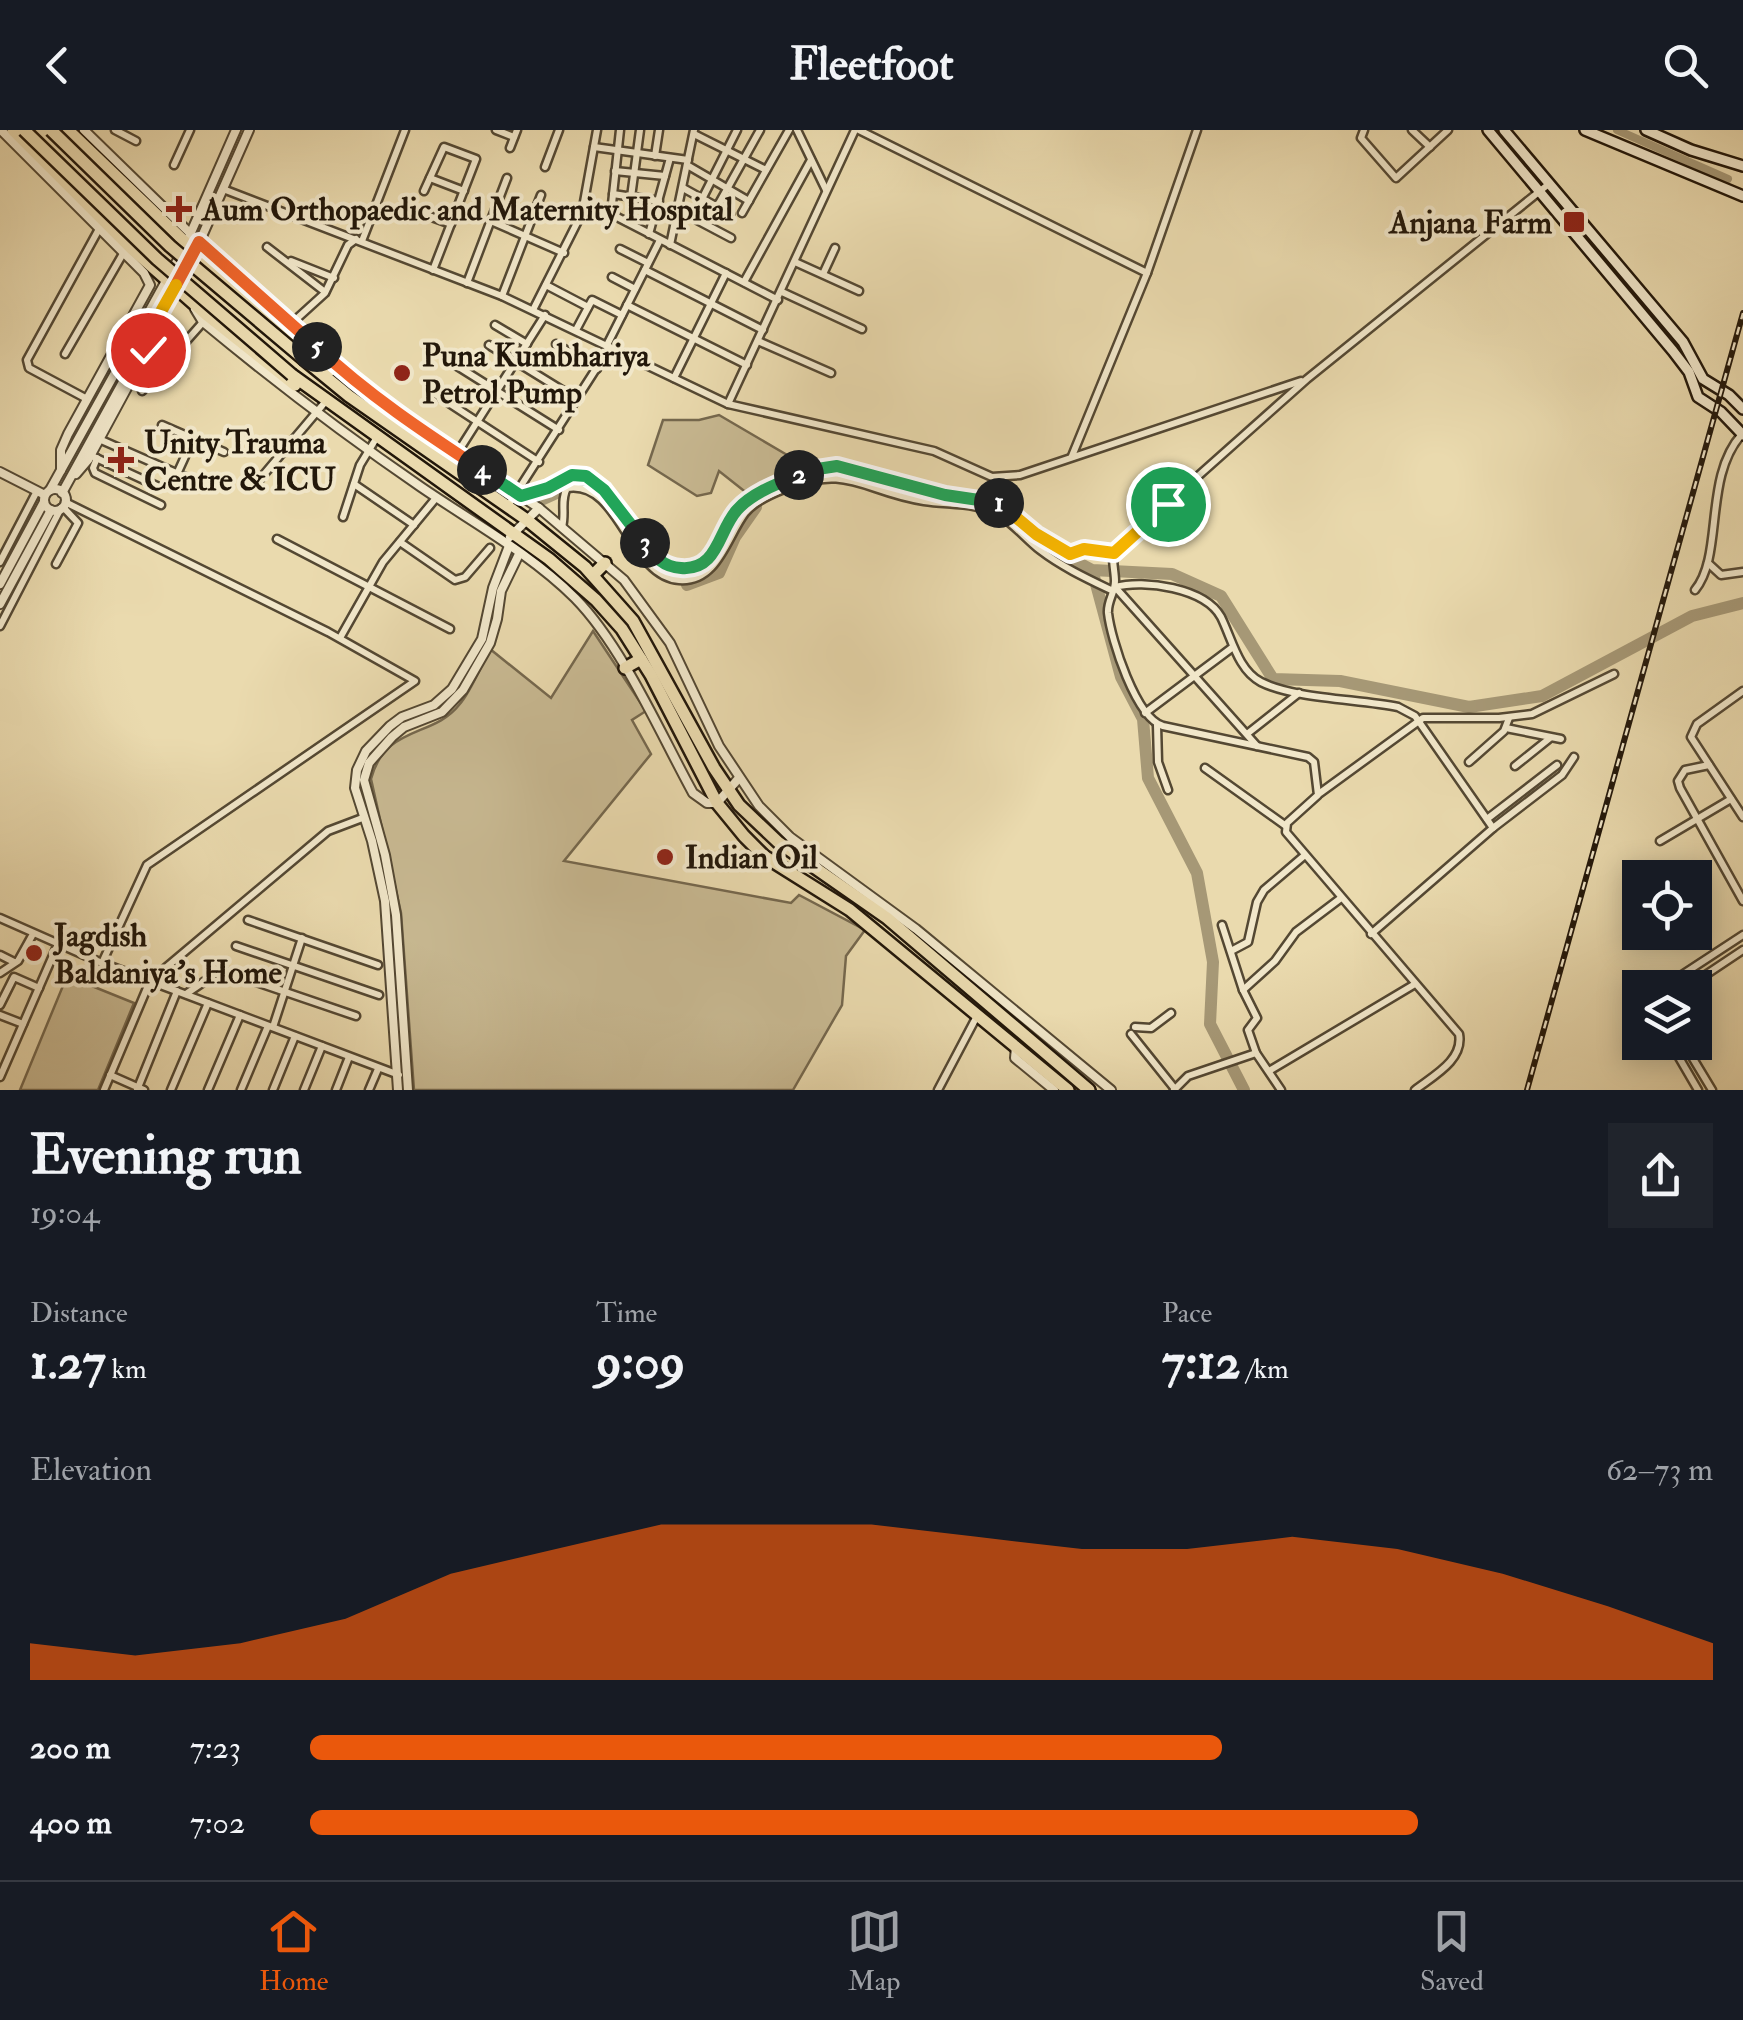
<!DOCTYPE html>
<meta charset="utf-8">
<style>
body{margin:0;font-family:"IM FELL Double Pica",serif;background:#20242c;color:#f1f3f6;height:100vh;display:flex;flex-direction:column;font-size:38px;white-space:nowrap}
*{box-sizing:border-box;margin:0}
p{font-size:32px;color:#9ea1a6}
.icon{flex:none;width:55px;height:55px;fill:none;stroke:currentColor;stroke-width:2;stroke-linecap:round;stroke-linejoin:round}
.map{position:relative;height:960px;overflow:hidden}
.side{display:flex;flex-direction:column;background:#171b24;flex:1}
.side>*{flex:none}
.controls{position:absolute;left:1622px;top:730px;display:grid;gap:20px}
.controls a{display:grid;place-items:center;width:90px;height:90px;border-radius:0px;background:#171b24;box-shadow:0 5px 25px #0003;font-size:50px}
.pin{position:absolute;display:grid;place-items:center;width:85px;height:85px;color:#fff;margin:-42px;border:5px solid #fff;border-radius:50%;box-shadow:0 2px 10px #0007}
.km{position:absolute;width:50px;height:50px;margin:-25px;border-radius:50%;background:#222;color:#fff;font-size:28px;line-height:50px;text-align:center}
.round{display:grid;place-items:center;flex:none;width:105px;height:105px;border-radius:0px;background:#20242c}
.overview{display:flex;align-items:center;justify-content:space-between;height:170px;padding:0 30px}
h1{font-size:55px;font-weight:700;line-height:75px}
.figures{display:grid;grid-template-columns:repeat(3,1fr);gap:15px;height:170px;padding:10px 30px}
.figures div{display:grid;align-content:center}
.figures b{font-size:50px;font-weight:700}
.figures small{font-size:28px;font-weight:400}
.figures p{font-size:28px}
.chart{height:280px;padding:20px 30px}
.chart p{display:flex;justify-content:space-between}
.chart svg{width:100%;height:180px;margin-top:10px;fill:#ea580c;opacity:.7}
ul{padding:0 30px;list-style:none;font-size:32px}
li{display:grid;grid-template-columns:160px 120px 1fr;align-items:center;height:75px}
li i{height:25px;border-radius:12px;background:#ea580c}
header{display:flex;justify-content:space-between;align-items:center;height:130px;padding:0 30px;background:#171b24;font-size:45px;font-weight:700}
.tab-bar{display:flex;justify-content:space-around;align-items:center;height:140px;border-top:2px solid #363941;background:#171b24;font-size:28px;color:#9ea1a6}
.tab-bar a{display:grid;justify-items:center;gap:5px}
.tab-bar .selected{color:#ea580c}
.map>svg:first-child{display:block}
.green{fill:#c8b992;stroke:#75684e;stroke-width:2.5}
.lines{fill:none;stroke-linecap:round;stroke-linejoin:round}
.canal{stroke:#a69876;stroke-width:8}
.river{stroke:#a69876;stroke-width:12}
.minor-casing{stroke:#544833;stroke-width:11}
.tertiary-casing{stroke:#544833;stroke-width:12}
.secondary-casing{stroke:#22170a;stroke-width:14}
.trunk-casing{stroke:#22170a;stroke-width:16}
.minor{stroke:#f1e7ca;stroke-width:6}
.tertiary{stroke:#f1e7ca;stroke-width:8}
.secondary{stroke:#f1e7ca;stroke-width:9}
.trunk{stroke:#eadaae;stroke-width:11}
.rail-casing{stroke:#22170a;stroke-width:6}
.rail{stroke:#f1e7ca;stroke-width:2.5;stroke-dasharray:8;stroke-linecap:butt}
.trunk-bridge-casing{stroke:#22170a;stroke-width:16;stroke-linecap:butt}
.trunk-bridge{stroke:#eadaae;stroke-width:11}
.split-1-casing{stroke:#fff;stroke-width:20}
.split-2-casing{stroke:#fff;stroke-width:20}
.split-3-casing{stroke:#fff;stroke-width:20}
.split-4-casing{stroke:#fff;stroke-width:20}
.split-5-casing{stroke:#fff;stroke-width:20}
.split-6-casing{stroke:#fff;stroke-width:20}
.split-7-casing{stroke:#fff;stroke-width:20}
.split-1{stroke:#f5b400;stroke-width:12}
.split-2{stroke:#22a559;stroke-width:12}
.split-3{stroke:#22a559;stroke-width:12}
.split-4{stroke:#22a559;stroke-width:12}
.split-5{stroke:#f0652b;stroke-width:12}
.split-6{stroke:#f0652b;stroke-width:12}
.split-7{stroke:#f5b400;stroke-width:12}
.poi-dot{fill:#8f2418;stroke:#f1e7ca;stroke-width:4}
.labels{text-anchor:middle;stroke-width:8;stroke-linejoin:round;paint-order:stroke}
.poi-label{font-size:32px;font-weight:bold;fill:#22170a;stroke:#f1e7ca;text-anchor:start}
</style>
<header><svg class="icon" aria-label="back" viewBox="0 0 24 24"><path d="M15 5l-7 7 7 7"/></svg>Fleetfoot<svg class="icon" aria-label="search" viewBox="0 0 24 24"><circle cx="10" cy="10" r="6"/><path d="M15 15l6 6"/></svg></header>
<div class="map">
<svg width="1743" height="960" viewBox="0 0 1743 960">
<rect width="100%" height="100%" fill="#eadaae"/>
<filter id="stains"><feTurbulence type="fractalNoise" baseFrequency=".002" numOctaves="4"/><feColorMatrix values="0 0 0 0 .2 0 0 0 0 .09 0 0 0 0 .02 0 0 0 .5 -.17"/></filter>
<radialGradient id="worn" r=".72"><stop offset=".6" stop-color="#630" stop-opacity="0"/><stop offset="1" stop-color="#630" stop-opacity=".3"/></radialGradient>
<!-- green -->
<g class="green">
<polygon points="719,285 794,329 797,338 748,364 719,341 711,363 697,366 648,335 663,290 699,290"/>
<path d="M 593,501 L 646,581 L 632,590 L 651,624 L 564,731 L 791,773 L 799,765 L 865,800 L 846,826 L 842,875 L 793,960 L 414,960 L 401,783 L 371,649 C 385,595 433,608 459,575 C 472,560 480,537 490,519 L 551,568 Z"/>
<polygon points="67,846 134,873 98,960 20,960"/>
</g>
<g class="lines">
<!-- canal -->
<polyline class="canal" points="1617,0 1728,49"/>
<!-- river -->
<g class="river">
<polyline points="811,342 844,341"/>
<polyline points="581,353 599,358 654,436 672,446"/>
<polyline points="901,356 937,364"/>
<polyline points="541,370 561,361"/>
<polyline points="997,375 1034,409 1092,440 1172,444 1221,466 1273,549 1340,551 1469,577 1542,566 1692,486 1743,473"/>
<polyline points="1093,443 1121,547 1143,589 1148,648 1197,743 1213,832 1210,894 1244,960"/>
<polyline points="687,455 719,443 735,407 756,377"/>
</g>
<defs>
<g id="minor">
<polyline points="115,0 136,11"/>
<polyline points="496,0 514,7"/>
<polyline points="797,0 826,60"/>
<polyline points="859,0 1147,143"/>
<polyline points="1364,0 1361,8 1396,48 1448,0"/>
<polyline points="1412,0 1430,17"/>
<polyline points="694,4 766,40"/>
<polyline points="594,17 688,30"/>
<polyline points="510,18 517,0"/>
<polyline points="655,26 659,0"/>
<polyline points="174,35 190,0"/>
<polyline points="687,35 749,71"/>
<polyline points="545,37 559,0"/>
<polyline points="615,41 665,46"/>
<polyline points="430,48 464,61"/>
<polyline points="683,58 730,84"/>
<polyline points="223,59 502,166 728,274 934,321 992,347 1020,345 1301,251"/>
<polyline points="424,61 444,17 476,29 433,140"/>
<polyline points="613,64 659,71"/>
<polyline points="631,67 640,0"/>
<polyline points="586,71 778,170"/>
<polyline points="717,77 760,0"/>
<polyline points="418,82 451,94"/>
<polyline points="611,83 620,0"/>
<polyline points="742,83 789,0"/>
<polyline points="491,91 564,123"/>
<polyline points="649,104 670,28"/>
<polyline points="731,108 697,90 695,83 737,0"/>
<polyline points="362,111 405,0"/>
<polyline points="670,115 694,0"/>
<polyline points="267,117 325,162"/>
<polyline points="620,119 648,133"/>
<polyline points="291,131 334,148"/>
<polyline points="795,132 859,161"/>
<polyline points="645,140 763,200"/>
<polyline points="823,144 835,118"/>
<polyline points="612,147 635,159"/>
<polyline points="744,152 811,30"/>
<polyline points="467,153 507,48"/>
<polyline points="546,155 588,177"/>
<polyline points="782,162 862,199"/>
<polyline points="502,166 541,65"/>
<polyline points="627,175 747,235"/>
<polyline points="533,180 582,83 597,0"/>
<polyline points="292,193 325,163 348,115 356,109"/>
<polyline points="495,195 527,214"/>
<polyline points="576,200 592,170 622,185"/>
<polyline points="758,211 831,243"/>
<polyline points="556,214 597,239"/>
<polyline points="489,215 578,270"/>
<polyline points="607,215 660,110"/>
<polyline points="65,224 124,122"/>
<polyline points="446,229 559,300"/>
<polyline points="674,248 726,143"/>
<polyline points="142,261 204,191"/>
<polyline points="435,264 539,332"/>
<polyline points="87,269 29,238 27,230 99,99"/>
<polyline points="728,274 855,0"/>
<polyline points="162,295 224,322"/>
<polyline points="99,309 208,357"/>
<polyline points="1072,326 1147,143 1197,0"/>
<polyline points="94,327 157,356"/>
<polyline points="97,328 93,338 95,343 161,375"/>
<polyline points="449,336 545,185"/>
<polyline points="177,344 193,309"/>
<polyline points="354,354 414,395"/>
<polyline points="255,355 326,271"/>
<polyline points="522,366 548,358 572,345 587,347 605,359 658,430 670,438 690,439 706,432 736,381 751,369 811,340 837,336 945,365 999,373 1037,405 1070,424 1084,419 1115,423"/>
<polyline points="65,372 328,502 415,551 147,735 102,833"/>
<polyline points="508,376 610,217"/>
<polyline points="343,387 360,335 377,307"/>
<path d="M 562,397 C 566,383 560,371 567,358 C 620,349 629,447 679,450 C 718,453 727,406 745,383 C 754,372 771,364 784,359 C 849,333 864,362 924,371 C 948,375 978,372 999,385 C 1014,394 1026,409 1040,420 C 1062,437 1088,449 1113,461"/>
<polyline points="277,409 450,499"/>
<polyline points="400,412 455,450 465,447 490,418"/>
<polyline points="0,432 37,361"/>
<polyline points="1708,433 1721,445 1743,442"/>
<polyline points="56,434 78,393 63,377"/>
<path d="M 1695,460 C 1724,425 1703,347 1742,304"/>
<polyline points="0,496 61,378"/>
<polyline points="340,508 383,432 436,368"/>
<polyline points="1743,561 1697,594 1691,607 1743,687"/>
<polyline points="1145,583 1233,517"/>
<polyline points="1157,595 1158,632 1168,660"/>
<polyline points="1506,598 1561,609"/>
<polyline points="1247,604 1299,563"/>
<path d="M 1257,616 L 1115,457 C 1144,449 1205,458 1221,487 C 1232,509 1238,540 1261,552 C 1295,569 1359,569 1398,577 L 1415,586 L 1493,698"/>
<polyline points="1469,632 1504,601 1509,588"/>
<polyline points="1709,635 1685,640 1678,651 1680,658 1743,771"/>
<polyline points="1515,636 1550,608"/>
<polyline points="1205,638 1286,696"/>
<polyline points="1320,663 1423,588 1499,588 1532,584 1614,544"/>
<polyline points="1487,689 1557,635"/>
<polyline points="1660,711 1731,669"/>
<polyline points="0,788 102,833 399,945"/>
<polyline points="248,790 378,835"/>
<polyline points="1222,795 1243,860 1257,888 1248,900 1256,923 1281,960"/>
<polyline points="1371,804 1493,698 1562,645 1574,627"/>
<polyline points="236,816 379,865"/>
<polyline points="1231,821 1248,812 1257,772 1264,760 1305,725"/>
<polyline points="0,825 14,832"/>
<polyline points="0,843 18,831 33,804"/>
<polyline points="1662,858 1743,805"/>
<polyline points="1686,858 1743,820"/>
<polyline points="1243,860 1275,831 1296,802 1341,768"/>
<polyline points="186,864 221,840 356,886"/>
<polyline points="0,875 14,847 39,858"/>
<polyline points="0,885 23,894"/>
<polyline points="273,897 302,808"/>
<polyline points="1135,897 1151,898 1171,883"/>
<polyline points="1131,904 1175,959"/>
<polyline points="1670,912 1698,960"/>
<polyline points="1683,912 1712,960"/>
<polyline points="1269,941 1415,854"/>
<polyline points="110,945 144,960"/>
<polyline points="0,947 58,814"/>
<polyline points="104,960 150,851 328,701 365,687"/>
<polyline points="137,960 177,861"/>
<polyline points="171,960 208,873"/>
<polyline points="208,960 240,885"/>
<polyline points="241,960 268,896"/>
<polyline points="273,960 295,906"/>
<polyline points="304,960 322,916"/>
<polyline points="336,960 349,927"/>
<polyline points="369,960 378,939"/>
<polyline points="938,960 977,886"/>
<polyline points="1174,960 1188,946 1256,923"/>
<path d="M 1415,960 C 1433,946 1464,930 1459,904 L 1286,702 L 1287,693 L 1318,665 L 1314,632 L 1308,627 L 1163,596 C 1136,588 1111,510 1108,483 C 1107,471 1115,463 1115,451 C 1115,444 1113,435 1113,427 L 1124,412 L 1307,249 L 1550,53"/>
</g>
<g id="tertiary">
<polyline points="1,0 144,143 150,155 68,304 61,320 61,340"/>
<polyline points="84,0 199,112 347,245 401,287 539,378 624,450 670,513 719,616 759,676 790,707 916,799 1111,960"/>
<polyline points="189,107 236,0"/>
<polyline points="199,113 249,0"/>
<path d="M 195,179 L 203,192 C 273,250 345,305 421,357 C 472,392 531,424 575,468 C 623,517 660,603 693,663 L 707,673 L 717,673 L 739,648"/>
<polyline points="0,342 45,365"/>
<polyline points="76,344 88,330 148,219 152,203"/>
<circle cx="55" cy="370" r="11"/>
<polyline points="50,360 181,124"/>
<polyline points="62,363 190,130"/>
<polyline points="510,407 539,378"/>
<polyline points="0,454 44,372"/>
<polyline points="0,474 51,380"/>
<polyline points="1016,916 1015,928 1054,960"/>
<polyline points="398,960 385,771 372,711 355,658 357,640 366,621 390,596 402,587 434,575 452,559 482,509 493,458 509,416"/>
<polyline points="408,960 396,785 385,725 364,650 369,633 392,607 404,597 442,582 463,560 490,513 497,489 501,461 519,424"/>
</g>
<g id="secondary">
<polyline points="1488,0 1673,221 1689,242 1698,267 1721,282 1743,305"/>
<polyline points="1504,0 1683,212 1703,249 1729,265 1743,279"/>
<polyline points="1585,0 1743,66"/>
<polyline points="1646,0 1691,20 1743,36"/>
</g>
<g id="trunk">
<polyline points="13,0 132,119 208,186 295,255"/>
<polyline points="68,0 186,113 329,241"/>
<polyline points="305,230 349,266 527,390 585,437 633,491 714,638 739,675 778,712 887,788 1089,960"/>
<polyline points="292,245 549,429 596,470 622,499 651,545 717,673 744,706 764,726 850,780 1068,960"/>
<polyline points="593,445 605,433"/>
<polyline points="625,538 641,529"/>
</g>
</defs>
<!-- minor casing -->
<use href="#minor" class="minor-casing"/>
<!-- tertiary casing -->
<use href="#tertiary" class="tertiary-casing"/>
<!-- secondary casing -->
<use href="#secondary" class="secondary-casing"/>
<!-- trunk casing -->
<use href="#trunk" class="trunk-casing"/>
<!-- minor -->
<use href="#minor" class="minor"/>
<!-- tertiary -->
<use href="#tertiary" class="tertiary"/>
<!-- secondary -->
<use href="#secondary" class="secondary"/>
<!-- trunk -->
<use href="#trunk" class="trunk"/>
<defs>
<polyline id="rail" points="1527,960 1743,183"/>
</defs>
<!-- rail casing -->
<use href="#rail" class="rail-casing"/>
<!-- rail -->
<use href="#rail" class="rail"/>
<defs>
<g id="trunk-bridge">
<polyline points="24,0 157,129 292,245"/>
<polyline points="51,0 170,116 305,230"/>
</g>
</defs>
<!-- trunk-bridge casing -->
<use href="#trunk-bridge" class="trunk-bridge-casing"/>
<!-- trunk-bridge -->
<use href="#trunk-bridge" class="trunk-bridge"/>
</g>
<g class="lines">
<defs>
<polyline id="split-1" points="999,373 1036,404 1070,424 1084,419 1114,423 1168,374"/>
<polyline id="split-2" points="799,345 811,340 837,336 945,365 999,373"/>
<path id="split-3" d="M 645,413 C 655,427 663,437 681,438 C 718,441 718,401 737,380 C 752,363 779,353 799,345"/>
<polyline id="split-4" points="482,340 521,366 548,358 572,345 586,346 604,360 645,413"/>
<path id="split-5" d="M 317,217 C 368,265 424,302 482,340"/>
<polyline id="split-6" points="176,155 199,112 317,217"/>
<polyline id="split-7" points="148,220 154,194 176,155"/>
</defs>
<!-- split-1 casing -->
<use href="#split-1" class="split-1-casing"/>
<!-- split-2 casing -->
<use href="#split-2" class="split-2-casing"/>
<!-- split-3 casing -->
<use href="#split-3" class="split-3-casing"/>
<!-- split-4 casing -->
<use href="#split-4" class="split-4-casing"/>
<!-- split-5 casing -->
<use href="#split-5" class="split-5-casing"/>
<!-- split-6 casing -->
<use href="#split-6" class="split-6-casing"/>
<!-- split-7 casing -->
<use href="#split-7" class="split-7-casing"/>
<!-- split-1 -->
<use href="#split-1" class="split-1"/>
<!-- split-2 -->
<use href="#split-2" class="split-2"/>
<!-- split-3 -->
<use href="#split-3" class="split-3"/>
<!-- split-4 -->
<use href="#split-4" class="split-4"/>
<!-- split-5 -->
<use href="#split-5" class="split-5"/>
<!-- split-6 -->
<use href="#split-6" class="split-6"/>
<!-- split-7 -->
<use href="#split-7" class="split-7"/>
</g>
<!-- markers -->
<g class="poi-dot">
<path d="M174 64h10v10h10v10h-10v10h-10v-10h-10v-10h10z"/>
<rect x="1562" y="80" width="24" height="24" rx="5"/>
<circle cx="402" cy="243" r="10"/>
<path d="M116 315h10v10h10v10h-10v10h-10v-10h-10v-10h10z"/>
<circle cx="665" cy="727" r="10"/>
<circle cx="34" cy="823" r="10"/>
</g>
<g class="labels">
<!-- poi labels -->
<g class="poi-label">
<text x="202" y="90">Aum Orthopaedic and Maternity Hospital</text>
<text x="1552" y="103" text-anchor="end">Anjana Farm</text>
<text x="422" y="236">Puna Kumbhariya<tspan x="422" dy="37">Petrol Pump</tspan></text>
<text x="144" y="323">Unity Trauma<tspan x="144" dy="37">Centre &amp; ICU</tspan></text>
<text x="685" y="738">Indian Oil</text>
<text x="54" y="816">Jagdish<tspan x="54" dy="37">Baldaniya's Home</tspan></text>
</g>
</g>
<rect width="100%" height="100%" filter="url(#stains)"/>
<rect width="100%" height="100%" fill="url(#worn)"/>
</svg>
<div class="controls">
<a><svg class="icon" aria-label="locate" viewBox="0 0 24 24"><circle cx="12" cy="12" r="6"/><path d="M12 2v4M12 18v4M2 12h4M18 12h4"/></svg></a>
<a><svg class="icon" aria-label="layers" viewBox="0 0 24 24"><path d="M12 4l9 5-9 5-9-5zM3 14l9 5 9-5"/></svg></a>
</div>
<div class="pin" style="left:1168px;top:374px;background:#1e9e55"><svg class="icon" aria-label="arrive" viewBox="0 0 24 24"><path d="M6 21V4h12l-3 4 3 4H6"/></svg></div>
<div class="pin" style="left:148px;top:220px;background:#d93025"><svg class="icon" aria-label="check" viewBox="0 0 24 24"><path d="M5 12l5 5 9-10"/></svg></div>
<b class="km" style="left:999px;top:373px">1</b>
<b class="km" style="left:799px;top:345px">2</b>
<b class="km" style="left:645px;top:413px">3</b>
<b class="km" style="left:482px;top:340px">4</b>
<b class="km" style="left:317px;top:217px">5</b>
</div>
<section class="side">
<div class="overview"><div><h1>Evening run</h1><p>19:04</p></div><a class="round"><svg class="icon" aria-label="share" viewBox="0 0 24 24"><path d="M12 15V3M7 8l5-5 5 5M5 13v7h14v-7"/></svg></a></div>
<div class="figures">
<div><p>Distance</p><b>1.27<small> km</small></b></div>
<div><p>Time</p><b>9:09</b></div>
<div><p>Pace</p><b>7:12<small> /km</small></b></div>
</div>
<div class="chart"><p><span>Elevation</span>62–73 m</p>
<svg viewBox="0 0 160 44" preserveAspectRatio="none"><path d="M0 44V35L10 38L20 35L30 29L40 18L50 12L60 6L70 6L80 6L90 9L100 12L110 12L120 9L130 12L140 18L150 26L160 35V44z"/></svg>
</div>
<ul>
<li><b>200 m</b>7:23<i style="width:65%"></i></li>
<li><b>400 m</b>7:02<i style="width:79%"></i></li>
</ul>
</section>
<nav class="tab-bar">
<a class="selected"><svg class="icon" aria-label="home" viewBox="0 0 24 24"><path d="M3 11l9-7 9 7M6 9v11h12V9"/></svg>Home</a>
<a><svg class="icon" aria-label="map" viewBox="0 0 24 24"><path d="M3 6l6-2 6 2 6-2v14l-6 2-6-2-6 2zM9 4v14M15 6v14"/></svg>Map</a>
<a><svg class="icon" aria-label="saved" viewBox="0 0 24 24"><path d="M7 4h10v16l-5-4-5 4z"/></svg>Saved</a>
</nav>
